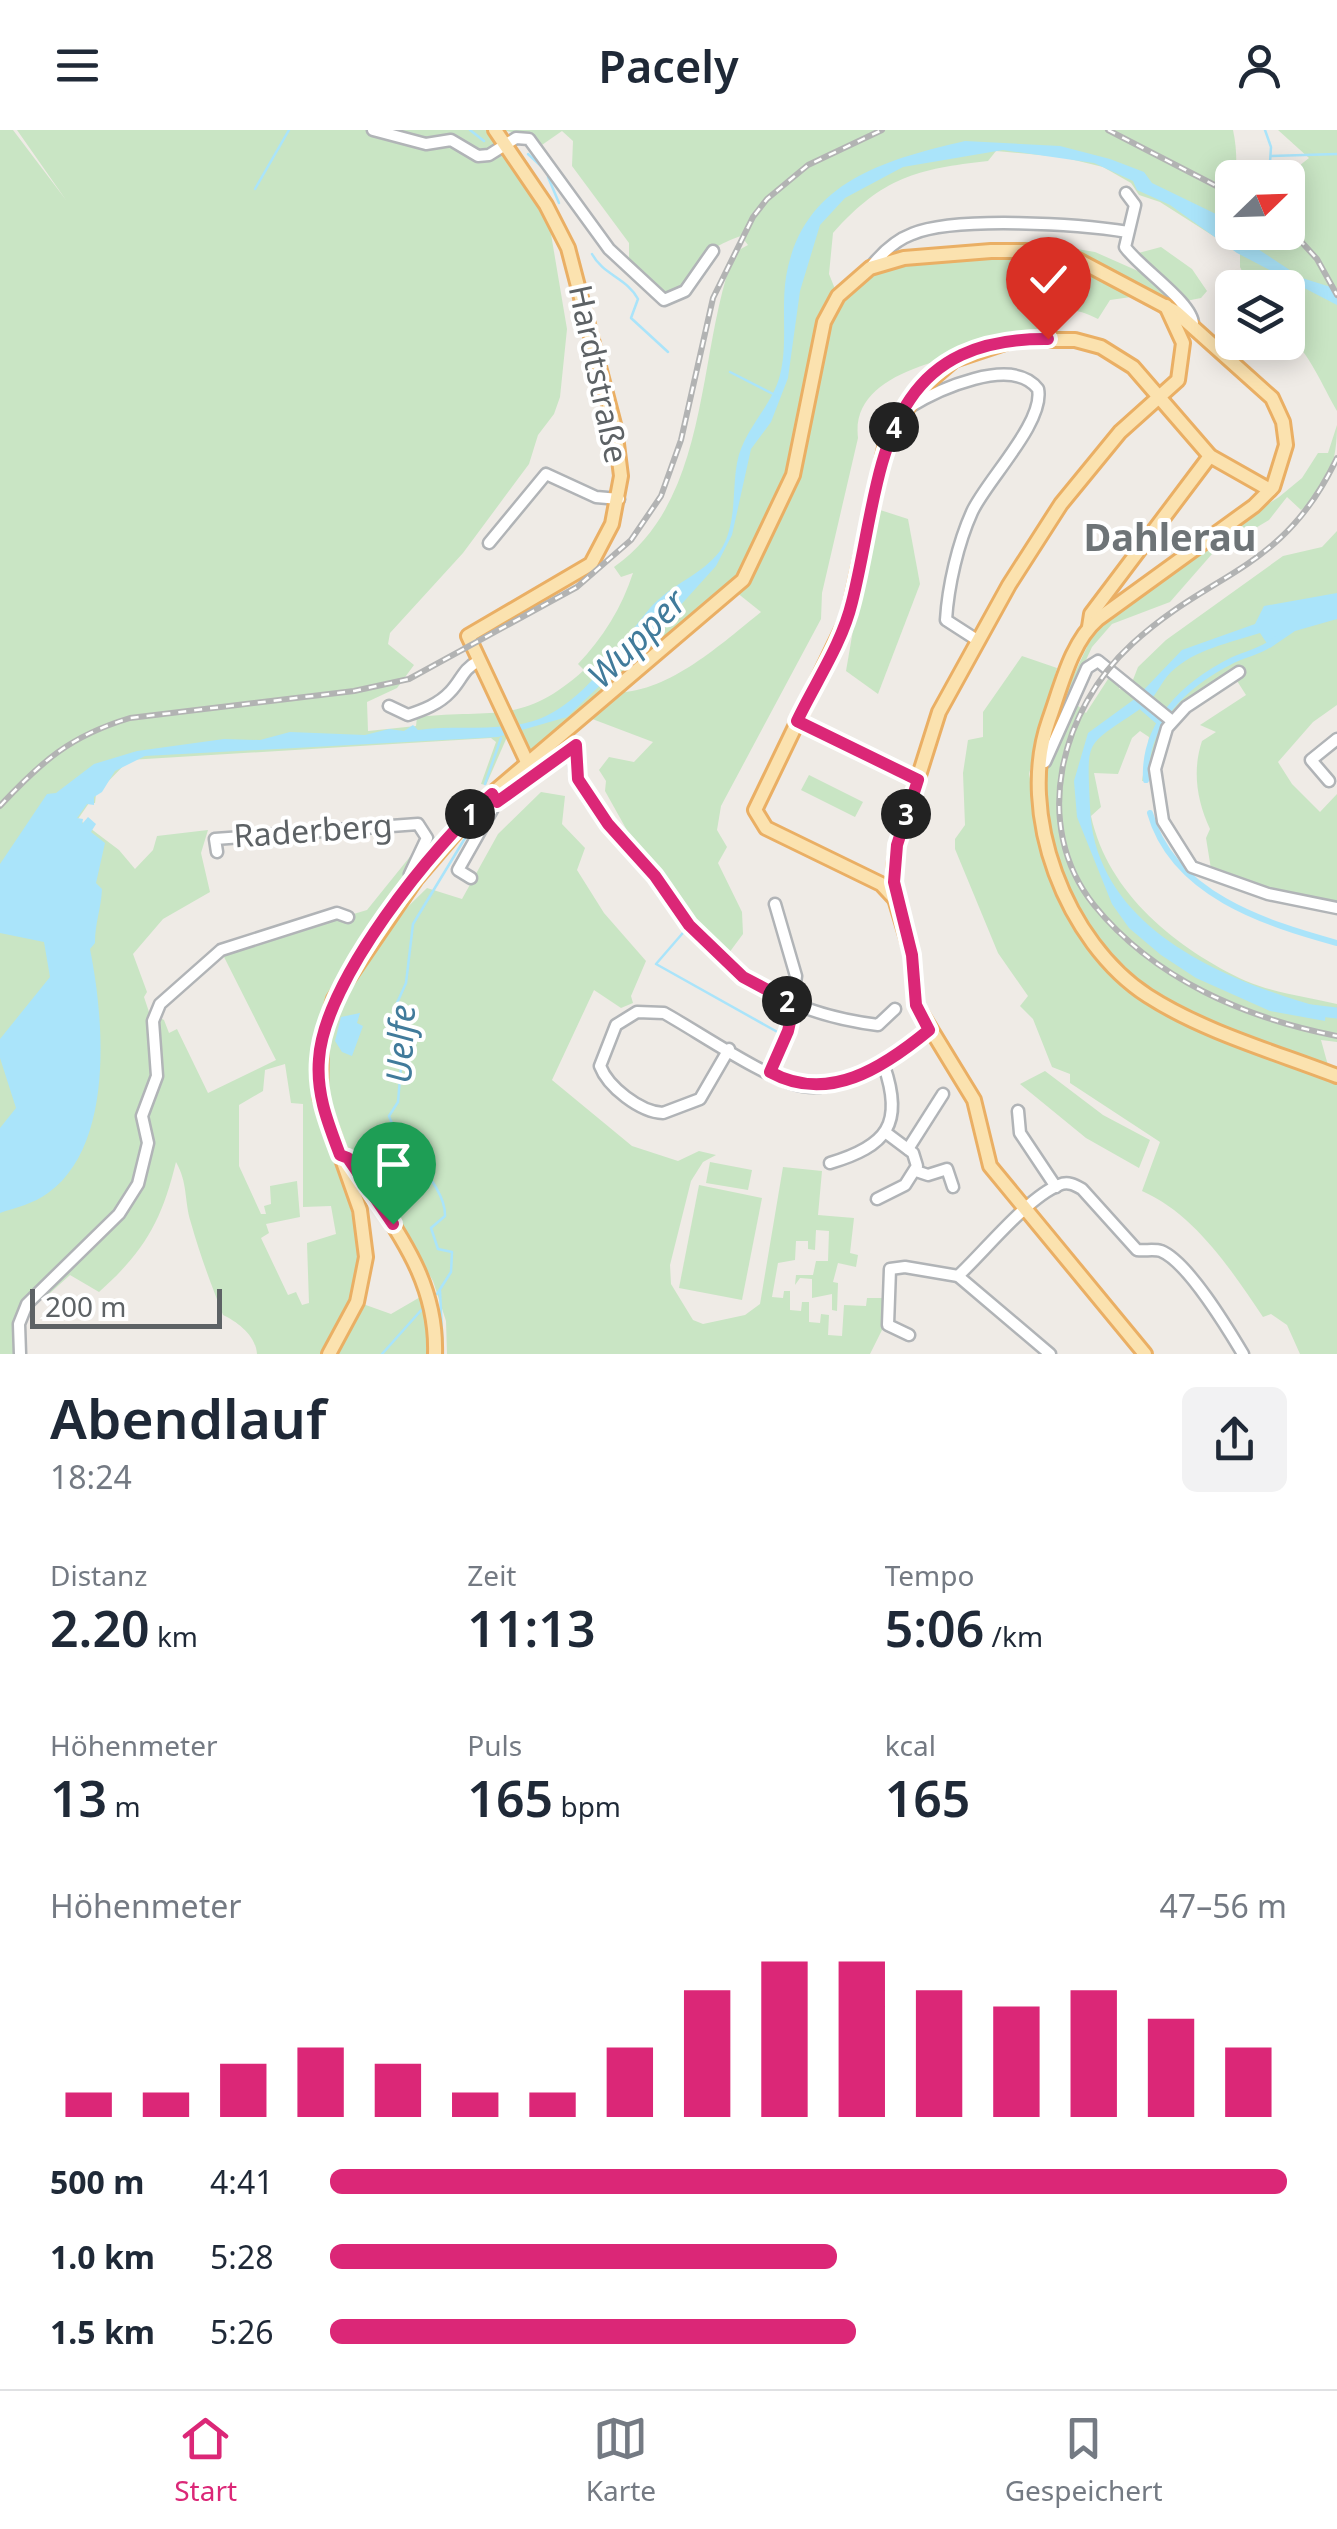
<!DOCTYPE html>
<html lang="de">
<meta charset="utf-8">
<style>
body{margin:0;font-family:"Noto Sans",sans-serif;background:#f2f2f3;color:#1f2937;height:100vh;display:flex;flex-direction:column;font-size:38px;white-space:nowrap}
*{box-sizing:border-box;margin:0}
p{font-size:32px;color:#747a83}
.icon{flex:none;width:55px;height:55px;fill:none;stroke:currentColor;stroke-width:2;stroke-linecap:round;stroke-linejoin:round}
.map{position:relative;height:1224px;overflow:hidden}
.panel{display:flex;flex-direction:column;background:#fff;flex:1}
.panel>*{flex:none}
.needle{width:65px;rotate:67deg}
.fabs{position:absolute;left:1215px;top:30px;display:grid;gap:20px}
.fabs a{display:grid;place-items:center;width:90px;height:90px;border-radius:15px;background:#fff;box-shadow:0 5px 25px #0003;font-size:50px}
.scale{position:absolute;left:30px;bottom:25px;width:192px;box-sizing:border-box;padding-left:10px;border:5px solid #5d6265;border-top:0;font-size:28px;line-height:35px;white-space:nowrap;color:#5d6265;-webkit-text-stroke:8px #fff;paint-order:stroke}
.pin{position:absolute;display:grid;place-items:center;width:85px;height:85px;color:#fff;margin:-102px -42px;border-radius:50% 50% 50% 0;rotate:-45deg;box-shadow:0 0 10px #0007}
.pin .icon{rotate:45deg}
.km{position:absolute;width:50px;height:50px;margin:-25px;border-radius:50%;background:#222;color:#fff;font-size:28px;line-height:50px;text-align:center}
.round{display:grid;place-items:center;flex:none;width:105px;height:105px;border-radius:15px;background:#f2f2f3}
.head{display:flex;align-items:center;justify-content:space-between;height:170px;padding:0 50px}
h1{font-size:55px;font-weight:600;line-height:75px}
.stats{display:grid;grid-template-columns:repeat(3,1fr);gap:15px;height:170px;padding:10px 50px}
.stats div{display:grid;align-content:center}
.stats b{font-size:50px;font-weight:600}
.stats small{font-size:28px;font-weight:400}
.stats p{font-size:28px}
.chart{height:280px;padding:20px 50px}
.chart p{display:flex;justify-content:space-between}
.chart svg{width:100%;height:180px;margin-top:10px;stroke:#db2777;stroke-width:6}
ul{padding:0 50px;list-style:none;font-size:32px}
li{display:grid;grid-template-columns:160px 120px 1fr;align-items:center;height:75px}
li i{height:25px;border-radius:12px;background:#db2777}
header{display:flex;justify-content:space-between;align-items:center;height:130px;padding:0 50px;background:#fff;font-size:45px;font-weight:600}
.tabs{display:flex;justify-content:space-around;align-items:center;height:140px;border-top:2px solid #e0e1e3;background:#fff;font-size:28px;color:#747a83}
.tabs a{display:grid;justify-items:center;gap:5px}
.tabs .current{color:#db2777}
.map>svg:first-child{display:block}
.green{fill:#c9e5c4;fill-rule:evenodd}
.water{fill:#aae4fa}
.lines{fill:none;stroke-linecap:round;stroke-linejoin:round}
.stream{stroke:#aae4fa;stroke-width:2.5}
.canal{stroke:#aae4fa;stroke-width:6}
.river{stroke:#aae4fa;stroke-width:11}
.minor-casing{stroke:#b1b4b7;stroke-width:15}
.major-casing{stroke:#eaaf64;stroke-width:18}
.minor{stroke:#fff;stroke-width:10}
.major{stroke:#fbe2af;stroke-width:12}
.rail-casing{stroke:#b2b3b3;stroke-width:6}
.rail{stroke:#fff;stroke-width:2.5;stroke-dasharray:8;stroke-linecap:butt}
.route-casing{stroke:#fff;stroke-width:20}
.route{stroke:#db2777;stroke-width:12}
.labels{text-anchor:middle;stroke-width:8;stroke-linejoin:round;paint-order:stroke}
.street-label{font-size:32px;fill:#5d6265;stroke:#fff}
.water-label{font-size:35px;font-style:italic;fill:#417b9b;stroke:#fff}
.quarter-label{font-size:38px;font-weight:bold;fill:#6e7477;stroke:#fff}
</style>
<header><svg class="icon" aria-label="menu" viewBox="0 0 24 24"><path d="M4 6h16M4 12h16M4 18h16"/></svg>Pacely<svg class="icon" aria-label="person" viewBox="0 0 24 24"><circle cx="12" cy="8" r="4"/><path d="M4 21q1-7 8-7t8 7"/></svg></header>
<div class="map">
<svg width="1337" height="1224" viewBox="0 0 1337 1224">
<rect width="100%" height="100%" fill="#efebe6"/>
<!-- green -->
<g class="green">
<path d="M 0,0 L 13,0 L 66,70 L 17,0 L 487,0 L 545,85 L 551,104 L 567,199 L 560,267 L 554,284 L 538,305 L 529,334 L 463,423 L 390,503 L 388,514 L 414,535 L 397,558 L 367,572 L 368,601 L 416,596 L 417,587 C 491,578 521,597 584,540 L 578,534 C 603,508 622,477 633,443 L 621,447 L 614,437 C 704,374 698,245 726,148 L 739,120 L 748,115 L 741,106 C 708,118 710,122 691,149 C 686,157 672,164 663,169 L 643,152 L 629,131 L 629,113 L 572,36 L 573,11 L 562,1 L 539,17 L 533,7 L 502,0 L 1233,0 C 1241,36 1232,65 1232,102 L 1288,102 L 1285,47 L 1309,28 L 1278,0 L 1337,0 L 1337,281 C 1322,255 1310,224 1288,205 L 1288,158 L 1250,157 L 1240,137 L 1240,123 L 1160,72 L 1139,65 L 1131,53 L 1103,37 L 1062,27 L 996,21 L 988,31 C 917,39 883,47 833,103 L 829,144 L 835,159 L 822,188 L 796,329 L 749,439 L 720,471 L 648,522 L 588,582 L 536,620 L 525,618 L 515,603 L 507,607 L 486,655 L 481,654 L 496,612 L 491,608 L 129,630 L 96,664 L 95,673 L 89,673 L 78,689 L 119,720 L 135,739 L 153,720 L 157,706 L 208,700 L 201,723 L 210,762 L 163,789 L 133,824 L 147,862 L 144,867 L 149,882 L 164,890 L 169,903 L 177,899 L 208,963 L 276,930 L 222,823 L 367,780 L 417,718 L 411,749 L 346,841 L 315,931 L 361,1123 L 352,1172 L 323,1224 L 257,1224 C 256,1206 238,1192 223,1185 C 211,1154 200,1125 191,1093 C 184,1070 188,1053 176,1032 C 162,1090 145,1121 99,1162 L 70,1145 L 49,1164 L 27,1174 L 20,1224 L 0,1224 ZM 285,934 L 291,973 L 303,974 L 303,1077 L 331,1076 L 336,1104 L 307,1113 L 309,1173 L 302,1175 L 296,1162 L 288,1165 L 261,1108 L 269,1103 L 266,1094 L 300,1087 L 297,1051 L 270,1056 L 271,1074 L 264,1076 L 266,1084 L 261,1084 L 239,1036 L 239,975 L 263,961 L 265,940 Z"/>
<path d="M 1047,114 L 1095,122 L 1147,145 L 1131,125 L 1161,117 L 1192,139 L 1207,161 L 1201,168 L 1181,172 L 1191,183 L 1138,166 L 1110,170 L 1098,189 C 1051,166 1056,193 1023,207 C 977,227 849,232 858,308 L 822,463 L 821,489 L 721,676 L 717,700 L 727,717 L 718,733 L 742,782 L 743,804 L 723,831 L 657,754 L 605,661 L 606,651 L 599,640 L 609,627 L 634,632 L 653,612 L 587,587 L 612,562 C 665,566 721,514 761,482 L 736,462 L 788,360 L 817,224 L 843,169 L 862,150 L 896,136 L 969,130 L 991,121 Z"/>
<path d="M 1337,295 C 1337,328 1330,359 1301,380 L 1287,367 L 1269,390 L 1212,424 L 1170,472 L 1112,494 L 1092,517 L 1056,595 L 1053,589 L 1094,502 L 1199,424 L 1205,415 L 1279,367 L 1302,348 L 1318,323 L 1328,323 Z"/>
<polygon points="874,378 908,389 920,454 878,564 846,541"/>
<path d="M 1337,401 L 1337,575 L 1313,592 L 1278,632 L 1292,654 L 1320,682 L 1337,664 L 1337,775 L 1291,768 L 1211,739 L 1206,708 L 1210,699 C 1197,671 1192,641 1202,611 L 1216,602 L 1200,595 L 1246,565 L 1232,543 L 1172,586 L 1168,584 L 1158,606 L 1150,650 L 1142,651 L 1149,607 L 1140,601 L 1132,608 L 1118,644 L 1094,643 L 1101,677 L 1091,686 C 1108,764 1177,819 1246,851 C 1274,863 1308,867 1337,874 L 1337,912 L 1321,910 L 1329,939 C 1266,915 1196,895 1141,856 C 1089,820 1037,723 1043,658 C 1046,629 1064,600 1075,573 L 1086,583 L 1110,546 L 1121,553 L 1119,559 L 1129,560 L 1138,537 L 1166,510 L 1283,426 L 1322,417 Z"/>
<path d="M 1022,526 L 1057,538 L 1029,644 L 1052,751 L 1082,800 L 1132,857 L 1329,946 L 1337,955 L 1337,1224 L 1300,1224 L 1287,1195 L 1271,1184 L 1263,1187 C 1232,1141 1195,1084 1142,1061 L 1160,1012 L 1070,953 L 1070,944 L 1052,937 L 1033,889 L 1020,876 L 1028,866 L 998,823 L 955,719 L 955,709 L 965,695 L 963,643 L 968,610 L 983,607 L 983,582 Z"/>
<polygon points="809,645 863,672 855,687 801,660"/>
<polygon points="541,662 565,666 562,694 585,718 577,740 604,783 646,831 631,866 633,873 621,878 594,860 552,950 632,1016 678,1031 699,1021 716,1025 703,1032 691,1051 670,1135 671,1154 693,1190 703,1194 745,1185 760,1174 783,1037 822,1041 818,1085 854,1088 850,1123 858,1125 856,1137 838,1133 833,1152 838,1153 837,1181 832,1180 832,1164 812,1168 812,1149 800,1148 795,1155 796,1145 813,1145 816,1131 828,1131 829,1101 816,1100 815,1120 808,1119 808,1111 796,1111 795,1130 778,1133 772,1167 783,1168 784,1161 790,1161 790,1180 801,1181 802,1172 809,1172 809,1192 820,1193 821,1184 829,1185 828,1205 842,1206 844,1175 866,1176 867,1168 884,1168 885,1149 884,1196 870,1224 447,1224 446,1191 433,1151 389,1075 335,1001 326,949 336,881 343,862 384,800 427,758 462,769 498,704"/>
<polygon points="1045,941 1103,985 1150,1010 1139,1038 1086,1008 1020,954"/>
<polygon points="710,1032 752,1040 748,1060 706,1053"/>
<polygon points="699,1055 762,1068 742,1170 679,1158"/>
<polygon points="422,1166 435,1224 334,1224 363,1174 391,1184"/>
</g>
<!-- water -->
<g class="water">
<path d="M 965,11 L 1060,16 L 1110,29 L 1144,42 L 1152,53 L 1218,85 L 1232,102 L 1302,148 L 1337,159 L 1337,175 L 1237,123 L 1170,75 L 1137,60 L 1133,51 L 1094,33 L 1003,20 L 903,37 L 845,68 L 820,95 L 800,161 L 788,248 L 771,292 L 751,319 L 732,405 L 716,436 L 659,499 L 567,587 L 498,607 L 145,626 L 115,641 L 102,662 L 94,667 L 94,675 L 87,674 L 77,688 L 83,689 L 82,694 L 88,687 L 96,694 L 91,702 L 105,713 L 96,753 L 102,759 C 101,780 95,792 95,813 L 90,819 C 104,888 115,1015 48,1063 C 33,1074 17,1077 0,1083 L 0,998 L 16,978 L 0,928 L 0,909 L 50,847 L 44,812 L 0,803 L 0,734 L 47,664 L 56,663 L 94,634 L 137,621 L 224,609 L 260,610 L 290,602 L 365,605 L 389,599 L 404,601 L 413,595 L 418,600 C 459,594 508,604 546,586 C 590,565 620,514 650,478 C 671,454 702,445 720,421 C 737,396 732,360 737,333 C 743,299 772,277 780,245 C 788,214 781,179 786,147 C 802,52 884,30 965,11 Z"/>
<path d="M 1337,463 L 1337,489 L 1295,501 L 1270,518 L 1260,503 C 1230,513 1195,519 1171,542 C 1160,553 1156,568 1143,577 C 1084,618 1087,605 1090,677 C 1094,799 1226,851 1326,879 L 1325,891 L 1270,881 L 1196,848 L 1161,825 L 1129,798 L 1112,774 L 1077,687 L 1074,651 L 1088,603 L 1136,568 L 1182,520 L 1255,494 L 1264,476 Z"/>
<polygon points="360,883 357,893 363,896 352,926 342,922 335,911 341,887"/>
</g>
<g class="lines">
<!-- stream -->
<g class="stream">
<polyline points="470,0 484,11"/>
<polyline points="1265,0 1271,17 1269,48"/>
<polyline points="528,24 541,36"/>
<polyline points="1271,26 1337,24"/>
<polyline points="548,47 559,73"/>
<polyline points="255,59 289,0"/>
<path d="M 592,124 C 603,145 627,148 638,169 L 631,188 L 668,222"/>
<polyline points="730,242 777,266"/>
<polyline points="485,654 501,608"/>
<polyline points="659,767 671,778"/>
<polyline points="688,797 656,834 781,904"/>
<polyline points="440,1161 443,1224"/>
<path d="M 437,1164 L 451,1142 L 452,1122 L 438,1119 L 431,1098 L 445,1086 C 446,1054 400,1019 389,986 L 398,972 L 403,913 L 397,873 L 406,853 L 413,794 L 470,700"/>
<polyline points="382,1224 424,1177"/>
</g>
<!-- canal -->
<g class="canal">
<polyline points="1137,573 1159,592"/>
<path d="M 1146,650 C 1143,593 1185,554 1233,530 C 1246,524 1265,520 1275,510"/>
<path d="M 1150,683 C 1173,764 1264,793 1337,813"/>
</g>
<!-- river -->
<polyline class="river" points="1311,880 1337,883"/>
<defs>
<g id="minor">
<polyline points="373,0 426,14 451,10 478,26 489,25 516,8 529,9 609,119 664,170 685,161 713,121"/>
<path d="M 1126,63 L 1135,75 L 1125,117 C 1140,138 1193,173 1193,194"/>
<path d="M 870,138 C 881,124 896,110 912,104 C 956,86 1080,94 1128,102"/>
<path d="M 908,278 C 937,260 1012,225 1038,259 C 1045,292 986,351 972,382 C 958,413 948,456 946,490 L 977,510"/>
<polyline points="489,413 546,344 596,367 619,369"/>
<polyline points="1239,542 1186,577 1167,598 1155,639 1163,691 1192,737 1268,764 1337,778"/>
<path d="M 389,576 L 408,585 C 423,580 439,574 450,562 C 461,551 463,539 477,532"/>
<polyline points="797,591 917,649"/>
<polyline points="1045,632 1087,538 1098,531 1172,591"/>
<polyline points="1329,651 1311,630 1337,609"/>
<path d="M 492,663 L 497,671 L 577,615 C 577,624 573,635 576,645 C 589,680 623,708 646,736 C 663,756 676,778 692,798 C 739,856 805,886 878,895 L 895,879"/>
<polyline points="217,722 215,709 418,694 427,708 410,744 416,749"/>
<polyline points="471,748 458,740 497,671"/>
<path d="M 729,919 L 700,969 L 663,983 C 640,982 608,957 600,936 L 616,895 L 637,882 L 664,883 C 697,901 769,951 803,956 C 847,963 898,926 929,900"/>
<polyline points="770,941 788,901 796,846 775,774"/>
<polyline points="1018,981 1020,1003 1056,1057"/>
<polyline points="908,1019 943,964"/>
<path d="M 830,1033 C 887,1016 904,994 884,936"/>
<polyline points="916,1041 928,1045 947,1039 953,1057"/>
<polyline points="877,1069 905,1055 917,1036 913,1023 885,1002"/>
<polyline points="958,1146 1050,1224"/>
<path d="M 909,1205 L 888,1195 L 890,1139 L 905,1137 L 958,1146 C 984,1122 1028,1067 1059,1055 C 1068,1051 1075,1055 1082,1059 L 1137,1120 C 1144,1121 1155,1119 1161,1121 C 1188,1132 1228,1199 1243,1224"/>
<polyline points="20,1224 19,1194 27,1174 119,1084 138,1054 148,1013 142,986 157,946 153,891 160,874 221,820 337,783 348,787"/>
</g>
<g id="major">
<polyline points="495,0 546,75 568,118 615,298 621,346 612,394 591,434 468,506 528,634"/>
<polyline points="1089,497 1091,484 1210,326"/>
<polyline points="894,768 881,754 766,698 755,680 848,487 886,313 917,262 954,230 1014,210 1075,210 1101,217 1133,237 1210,326 1270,360"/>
<path d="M 342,1024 C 356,1034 365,1053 375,1067 C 408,1116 437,1162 435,1224"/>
<path d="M 329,1224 L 357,1172 L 366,1127 L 360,1080 L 320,967 L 321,914 L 334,869 L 416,749 L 481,673 L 743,450 L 793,345 L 824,192 L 838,166 L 870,138 L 904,128 L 991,121 L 1041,121 L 1078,130 L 1176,182 L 1272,268 L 1283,292 L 1286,315 L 1273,357 L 1254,376 L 1098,489 C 1071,512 1061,557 1049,590 C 1016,683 1066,813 1148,866 C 1204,902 1275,922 1337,946"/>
<polyline points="1145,1224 990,1036 974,970 916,875 912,825 896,772 894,738 897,715 939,582 1009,455 1061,374 1120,302 1178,250 1183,213 1166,176"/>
</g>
</defs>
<!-- minor casing -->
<use href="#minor" class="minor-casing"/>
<!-- major casing -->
<use href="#major" class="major-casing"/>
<!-- minor -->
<use href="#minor" class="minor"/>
<!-- major -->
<use href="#major" class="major"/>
<defs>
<g id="rail">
<polyline points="1108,0 1232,64"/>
<polyline points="1288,97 1317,129 1337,165"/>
<path d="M 1337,328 C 1283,442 1212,440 1132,514 C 1061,579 1030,695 1094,775 C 1154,849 1245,888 1337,906"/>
<path d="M 0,676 C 42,631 70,606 130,588 L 354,561 L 409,549 L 577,457 L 631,410 L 661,366 L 681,310 L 713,168 L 753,87 L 767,69 L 808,35 L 882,0"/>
</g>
</defs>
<!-- rail casing -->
<use href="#rail" class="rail-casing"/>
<!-- rail -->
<use href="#rail" class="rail"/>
</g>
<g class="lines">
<defs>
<path id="route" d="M 393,1094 L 348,1028 L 340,1025 C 328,993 316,964 319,929 C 324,851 433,715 492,664 L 497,672 L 576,615 L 578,649 L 608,694 L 655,746 L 689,795 L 743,847 L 794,874 L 788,901 L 770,942 C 828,974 883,938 929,900 L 916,875 L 912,825 L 894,752 L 897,715 L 918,650 L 797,591 C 815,553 842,514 852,472 C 883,349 874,207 1048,209"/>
</defs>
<!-- route casing -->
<use href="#route" class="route-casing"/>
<!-- route -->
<use href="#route" class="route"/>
</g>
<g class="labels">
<!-- street labels -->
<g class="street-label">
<text transform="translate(598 244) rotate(78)" y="11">Hardtstraße</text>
<text transform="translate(313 701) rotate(-4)" y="11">Raderberg</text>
</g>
<!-- water labels -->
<g class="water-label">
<text transform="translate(637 509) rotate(-45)" y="12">Wupper</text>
<text transform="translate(401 914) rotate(-87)" y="12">Uelfe</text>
</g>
<!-- quarter labels -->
<g class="quarter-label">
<text x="1170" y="421">Dahlerau</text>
</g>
</g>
</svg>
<div class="fabs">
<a><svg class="needle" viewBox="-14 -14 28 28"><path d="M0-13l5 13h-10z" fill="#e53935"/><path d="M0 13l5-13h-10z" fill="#747a83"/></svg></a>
<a><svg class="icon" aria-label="layers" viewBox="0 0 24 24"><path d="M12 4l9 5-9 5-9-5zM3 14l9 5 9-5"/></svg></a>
</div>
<div class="scale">200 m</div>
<div class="pin" style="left:393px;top:1094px;background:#1e9e55"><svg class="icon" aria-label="arrive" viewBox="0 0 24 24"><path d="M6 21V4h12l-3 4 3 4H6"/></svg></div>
<div class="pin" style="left:1048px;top:209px;background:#d93025"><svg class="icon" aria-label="check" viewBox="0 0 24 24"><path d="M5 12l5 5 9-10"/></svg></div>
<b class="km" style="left:470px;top:684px">1</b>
<b class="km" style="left:787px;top:871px">2</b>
<b class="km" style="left:906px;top:684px">3</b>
<b class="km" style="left:894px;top:297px">4</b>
</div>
<section class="panel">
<div class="head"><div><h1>Abendlauf</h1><p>18:24</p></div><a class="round"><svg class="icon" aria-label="share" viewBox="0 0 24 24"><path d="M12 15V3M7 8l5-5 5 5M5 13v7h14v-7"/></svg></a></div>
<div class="stats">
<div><p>Distanz</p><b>2.20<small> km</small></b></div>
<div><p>Zeit</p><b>11:13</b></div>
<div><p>Tempo</p><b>5:06<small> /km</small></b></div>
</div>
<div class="stats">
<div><p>Höhenmeter</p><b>13<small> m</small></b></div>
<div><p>Puls</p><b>165<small> bpm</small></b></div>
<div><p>kcal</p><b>165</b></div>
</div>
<div class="chart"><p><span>Höhenmeter</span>47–56 m</p>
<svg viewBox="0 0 160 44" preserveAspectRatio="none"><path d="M5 44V38M15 44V38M25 44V31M35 44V27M45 44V31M55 44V38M65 44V38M75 44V27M85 44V13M95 44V6M105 44V6M115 44V13M125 44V17M135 44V13M145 44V20M155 44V27"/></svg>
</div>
<ul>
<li><b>500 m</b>4:41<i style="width:100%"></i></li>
<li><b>1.0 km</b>5:28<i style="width:53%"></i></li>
<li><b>1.5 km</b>5:26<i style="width:55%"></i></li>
</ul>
</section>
<nav class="tabs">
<a class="current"><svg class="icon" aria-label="home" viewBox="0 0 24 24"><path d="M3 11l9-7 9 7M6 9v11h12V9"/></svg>Start</a>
<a><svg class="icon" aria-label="map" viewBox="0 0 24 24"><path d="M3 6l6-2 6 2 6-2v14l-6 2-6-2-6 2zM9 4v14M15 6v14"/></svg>Karte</a>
<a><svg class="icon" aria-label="saved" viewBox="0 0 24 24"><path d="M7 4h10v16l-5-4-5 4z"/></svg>Gespeichert</a>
</nav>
